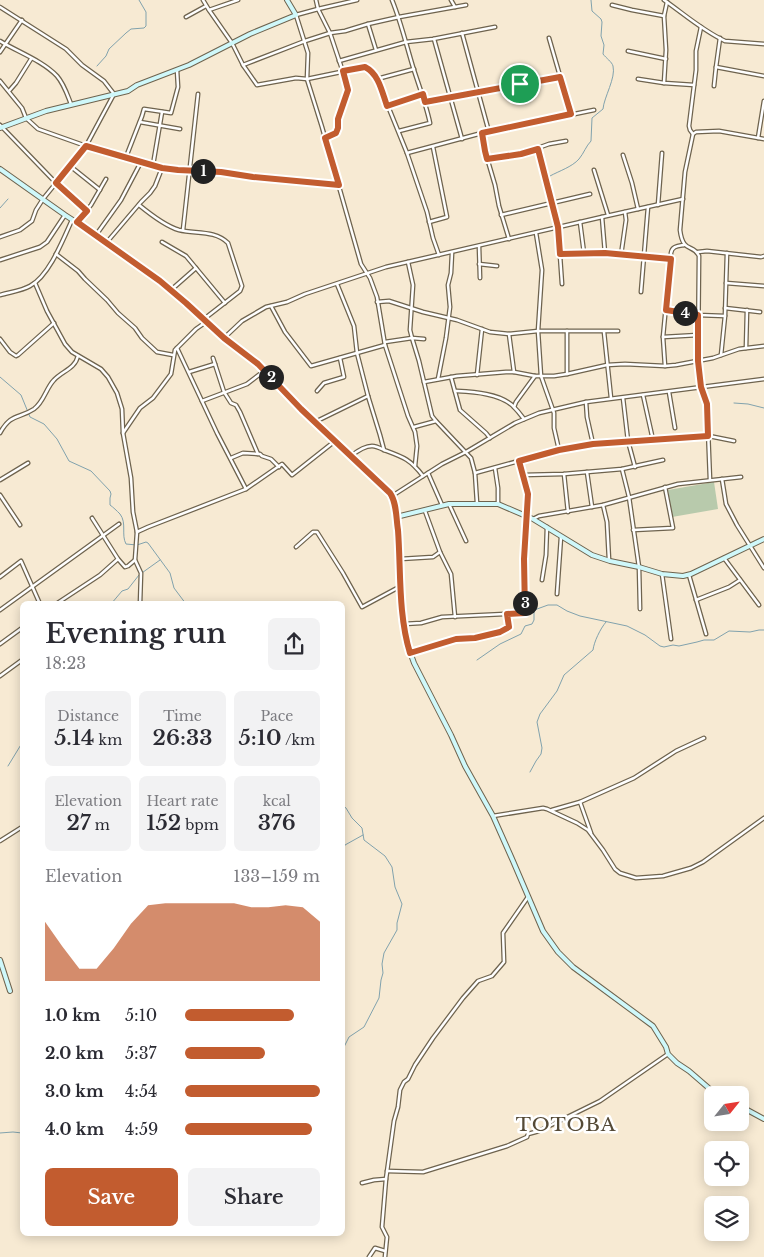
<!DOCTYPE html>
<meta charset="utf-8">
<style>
body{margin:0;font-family:"Libre Baskerville",serif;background:#f2f2f3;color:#2b2b33;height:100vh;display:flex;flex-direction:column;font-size:19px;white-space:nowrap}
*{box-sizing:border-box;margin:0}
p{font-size:16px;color:#7c7c81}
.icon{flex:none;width:28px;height:28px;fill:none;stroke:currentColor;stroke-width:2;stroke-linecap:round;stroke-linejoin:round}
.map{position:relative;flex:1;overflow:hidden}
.side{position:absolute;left:20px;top:601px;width:325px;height:635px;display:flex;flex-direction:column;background:#fff;border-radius:8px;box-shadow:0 2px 12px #0003}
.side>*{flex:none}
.needle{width:32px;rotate:60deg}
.fabs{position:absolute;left:704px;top:1086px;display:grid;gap:10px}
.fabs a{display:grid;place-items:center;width:45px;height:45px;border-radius:8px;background:#fff;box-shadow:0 2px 12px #0003;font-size:25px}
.pin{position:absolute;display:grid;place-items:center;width:42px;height:42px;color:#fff;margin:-21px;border:2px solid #fff;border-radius:50%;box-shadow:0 1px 5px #0007}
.km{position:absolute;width:25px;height:25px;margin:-12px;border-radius:50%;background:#222;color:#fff;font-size:14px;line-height:25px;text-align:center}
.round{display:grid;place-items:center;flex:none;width:52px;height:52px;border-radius:8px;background:#f2f2f3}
.summary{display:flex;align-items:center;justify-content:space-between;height:85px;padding:0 25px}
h1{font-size:28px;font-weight:600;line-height:38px}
.metrics{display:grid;grid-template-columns:repeat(3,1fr);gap:8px;height:85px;padding:5px 25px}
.metrics div{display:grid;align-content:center;border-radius:8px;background:#f2f2f3;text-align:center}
.metrics b{font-size:21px;font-weight:600}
.metrics small{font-size:14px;font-weight:400}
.metrics p{font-size:14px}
.chart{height:140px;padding:10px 25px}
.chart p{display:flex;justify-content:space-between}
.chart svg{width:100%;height:90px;margin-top:5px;fill:#c25c2f;opacity:.7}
.cta{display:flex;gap:10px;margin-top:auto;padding:10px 25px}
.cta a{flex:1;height:58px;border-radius:8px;background:#c25c2f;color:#fff;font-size:20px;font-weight:600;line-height:58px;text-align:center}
.cta a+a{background:#f2f2f3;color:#2b2b33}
ul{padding:0 25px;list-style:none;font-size:16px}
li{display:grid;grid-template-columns:80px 60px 1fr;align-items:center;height:38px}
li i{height:12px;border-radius:6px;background:#c25c2f}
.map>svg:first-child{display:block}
.green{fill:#b8caac}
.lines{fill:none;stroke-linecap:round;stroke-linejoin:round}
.stream{stroke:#81a2ad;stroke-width:1}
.street-casing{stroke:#6e634e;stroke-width:5}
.secondary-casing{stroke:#6e634e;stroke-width:6}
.street{stroke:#fff;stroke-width:2.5}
.secondary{stroke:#cff8fa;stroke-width:4}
.route-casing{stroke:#fff;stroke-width:10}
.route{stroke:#c25c2f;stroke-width:6}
.labels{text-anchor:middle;stroke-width:5;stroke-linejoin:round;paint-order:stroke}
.quarter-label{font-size:19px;letter-spacing:1px;fill:#554a36;stroke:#fff}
</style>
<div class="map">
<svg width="764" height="1257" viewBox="0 0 764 1257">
<rect width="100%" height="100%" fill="#f7ead3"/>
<!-- green -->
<polygon class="green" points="714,482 718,509 672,517 668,490"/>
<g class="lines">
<!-- stream -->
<g class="stream">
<polyline points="97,66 106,56 109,49 126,33 131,29 144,28 146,26 146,12 139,0"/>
<path d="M 550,176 C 559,171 572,167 579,159 C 584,153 586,146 591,141 L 592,118 L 603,109 C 604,97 616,78 613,66 C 612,62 606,58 603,54 L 604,45 L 601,36 L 602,22 L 601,19 L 592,11 L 591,0"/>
<polyline points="0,208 8,199"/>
<path d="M 0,377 L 21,395 L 30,417 L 44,424 L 57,439 L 69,461 L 91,471 L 110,491 L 111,494 L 110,498 L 110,505 C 113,507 117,511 120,514 C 127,523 121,535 126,544 L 137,545 L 146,542 L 148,543 L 170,573 L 174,588 L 186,604"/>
<polyline points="734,403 748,404 764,408"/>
<polyline points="111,604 122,591 128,589 139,575 160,560"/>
<polyline points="477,660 500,644 521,634 525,626 532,624 534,620 534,612 537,609 548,605 557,605 567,611 580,616 627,626 645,635 660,646 664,647 673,645 679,646 697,642 704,640 714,640 729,631 750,632 759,630 764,630"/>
<polyline points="8,766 22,743"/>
<path d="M 530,772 L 536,761 L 541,754 L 542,748 L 537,722 L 540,714 L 557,691 L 564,675 L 593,650 C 594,642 600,629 606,622"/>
<polyline points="342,805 346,808 352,818 362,828 364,840 385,856 392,867 395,887 402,904 397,923 397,930 384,953 382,964 383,973 381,980 379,998 364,1027 349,1037 342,1051"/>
<polyline points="342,850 345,845 363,835"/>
<polyline points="0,1133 13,1132 22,1133"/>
</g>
<defs>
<g id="street">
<polyline points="203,0 209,10 232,43 243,65 257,85 296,78 307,79 365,67 371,70 377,79 407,153 427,212 433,238 439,255"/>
<polyline points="316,0 318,9 330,33 347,84 348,92 338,119 339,128 336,133 325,138"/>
<polyline points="357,0 318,9 296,15 308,53 307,79 322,127 361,264 370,278 377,297 385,345 408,416 415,432 417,446 415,466"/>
<path d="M 392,0 C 401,22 406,44 413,67 C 419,86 426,104 430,123 L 399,131"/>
<polyline points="451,0 455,7"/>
<path d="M 664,0 C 684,14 703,31 725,41 L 764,44"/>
<polyline points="612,5 632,10 664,16"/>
<polyline points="0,7 66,49 82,65 104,81 114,94 86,146 43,199 36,210 32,221 20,230 0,237"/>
<polyline points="209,10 238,0"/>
<polyline points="186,17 206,6"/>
<polyline points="368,24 376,50"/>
<path d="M 701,27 L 696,51 L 696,70 L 689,126 L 690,130 L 693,134 L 685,172 L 680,230 C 683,254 693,243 699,256 L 698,361 L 701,387 L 707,404 L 710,480"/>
<polyline points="462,33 489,132"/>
<polyline points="549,38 571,114"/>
<polyline points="434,39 462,139"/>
<path d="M 0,41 C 18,52 43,61 57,76 C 64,84 67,94 71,104"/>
<polyline points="628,51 666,59"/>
<polyline points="0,52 22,20"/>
<polyline points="339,61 406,42 433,39 495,27"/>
<polyline points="243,65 305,41 330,33 345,31 368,24 399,17 466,5"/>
<polyline points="716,67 764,76"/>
<polyline points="377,79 414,69"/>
<polyline points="638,79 664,83 694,85"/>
<polyline points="0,81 22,108 26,118 38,129 86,146 162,168 178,170 221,172 253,177 339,185"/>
<polyline points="664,83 666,50 664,16 667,2"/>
<polyline points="714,86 716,67 720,38"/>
<polyline points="9,91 16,83 31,59"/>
<polyline points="425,102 560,77"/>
<polyline points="387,106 423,95"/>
<polyline points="140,122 180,129"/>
<polyline points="0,125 56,183 87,211"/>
<polyline points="482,133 485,151 495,185 499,206 509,239"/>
<polyline points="693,134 696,132 719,131 764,139"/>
<polyline points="758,138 764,101"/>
<polyline points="538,149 558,227 562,284"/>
<polyline points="407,153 482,133 594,110"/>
<polyline points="623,155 632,183 638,209"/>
<polyline points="126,157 142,116 144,109 171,113 178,87 177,70"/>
<polyline points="487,159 521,154 549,144 566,141"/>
<polyline points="153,165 162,112"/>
<polyline points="70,166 100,190"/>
<polyline points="594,170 608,215"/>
<path d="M 139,205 C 150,214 165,226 179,230 C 196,234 215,230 228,243 L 242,286 L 240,291 L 204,319"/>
<polyline points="658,205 662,153"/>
<polyline points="501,215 590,194"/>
<polyline points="602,217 605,253"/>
<polyline points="77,222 91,205 106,179"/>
<polyline points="429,222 447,217 433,147"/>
<polyline points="580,222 584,253"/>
<polyline points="183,230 198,94"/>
<polyline points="536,233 542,270 538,331 541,376 554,413 554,428 559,450"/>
<polyline points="96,235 121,200 141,162"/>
<polyline points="107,242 141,202 150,193 155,186 162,168"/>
<polyline points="162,242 186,256 225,303"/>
<polyline points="479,246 480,278"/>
<polyline points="698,252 707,251 761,257 764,256"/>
<polyline points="56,254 78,271 85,279 107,300 118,313 135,328 142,338 157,352 173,355"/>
<polyline points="560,254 605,253 671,259"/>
<polyline points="621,255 626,220 625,212"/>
<polyline points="0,260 40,247 47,242 65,215"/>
<polyline points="408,262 413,285 410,330 412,338 419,361 432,416 436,421 471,458 475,473 477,503"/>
<polyline points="479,264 497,266"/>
<polyline points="35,283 47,311 65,344 72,352 101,369 108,377 117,393 122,409 123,433 131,478 133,512 137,532 135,560 141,573 140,604"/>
<polyline points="726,283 764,286"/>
<polyline points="337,284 354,326 357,353 368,396 380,435 384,450"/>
<polyline points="171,290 196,268"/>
<polyline points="641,292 648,207"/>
<path d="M 0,295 C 10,292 21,291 30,286 C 49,276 63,240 72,220"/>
<polyline points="377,302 389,301 423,312 457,320 490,332 509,334 538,331 618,331"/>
<polyline points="271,306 285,332 311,366 385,345"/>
<polyline points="725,308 760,312"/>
<polyline points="665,310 698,315 725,316"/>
<polyline points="567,331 567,374"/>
<polyline points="604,332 611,398"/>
<polyline points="509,334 514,372"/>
<polyline points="663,337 698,335"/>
<polyline points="224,338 242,321 266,307 287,302 305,294 386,267 602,217 683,199"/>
<polyline points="0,339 10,352 16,356 18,355 54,323"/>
<polyline points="385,342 412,338 424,339"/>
<polyline points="177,348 217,433 246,489"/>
<polyline points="746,348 747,310"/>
<polyline points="721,355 725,316 727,253"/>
<polyline points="213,358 224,392 231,403 236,405 240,412 258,454"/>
<path d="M 665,366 L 663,337 L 671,253 C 672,246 678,246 684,245"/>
<polyline points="189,372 215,364"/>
<polyline points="477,375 482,329"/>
<polyline points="451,377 460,410 486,433 490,438"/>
<polyline points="438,379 446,338 450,307 448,285 451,273 452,253"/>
<polyline points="424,382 457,376 506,372 514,372 535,376 554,376 567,374 607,365 625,364 665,366 676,365 713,358 739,349 764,346"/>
<polyline points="317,391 324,383 344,377 340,358"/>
<path d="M 455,391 C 473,392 499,393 513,406 C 517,410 521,415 524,419"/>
<polyline points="669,392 675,428"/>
<polyline points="643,395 653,440"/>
<polyline points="623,398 628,441 635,467"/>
<polyline points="202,401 247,384 264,371"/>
<polyline points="586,402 587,417 593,444"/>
<polyline points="514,407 516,402 535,376"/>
<polyline points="315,422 368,396"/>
<polyline points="414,427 436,421"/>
<path d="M 0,433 C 11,413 19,419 34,409 C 44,402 46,388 54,380 C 62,371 75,369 78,356"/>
<polyline points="123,433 140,408 153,398 171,374 175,350 196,329 206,322"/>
<path d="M 351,456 C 356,452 365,446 372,446 C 376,446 380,448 384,450 C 403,457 410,459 423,476"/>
<polyline points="231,458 243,453 260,454 262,456 271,459 279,467"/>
<polyline points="495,468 498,488 498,503"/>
<polyline points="622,469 629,497 639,567 640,609"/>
<polyline points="587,472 592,507"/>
<polyline points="428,473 442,505"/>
<polyline points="475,473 559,450 593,444 709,436 734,441"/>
<polyline points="564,474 568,512"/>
<polyline points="523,475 564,474 622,469 663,460"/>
<polyline points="722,479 726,504 737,525 764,568"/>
<polyline points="0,480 28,463"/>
<polyline points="0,495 20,525"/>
<polyline points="392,496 442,464 466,452 515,423 539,413 586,402 764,379"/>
<polyline points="449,504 466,541"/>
<polyline points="603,505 607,522 609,560"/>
<polyline points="425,511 440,552 451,574 455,617"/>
<polyline points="92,518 118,559 125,567 128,566 135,560"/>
<polyline points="533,519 539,516 603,505 678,484 741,477"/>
<polyline points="633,530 673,528 665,487"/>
<polyline points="137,532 148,527 246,489 282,464 292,475 335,441"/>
<polyline points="296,547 313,532 317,532 343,573 362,607 401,586"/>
<polyline points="724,558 759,605"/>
<polyline points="400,559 433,557 440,552"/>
<polyline points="662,574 671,639"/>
<polyline points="689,575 706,634"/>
<polyline points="0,577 21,561 40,604"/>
<polyline points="542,580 546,555 547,527"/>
<polyline points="557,594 561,537"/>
<polyline points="696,600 729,587 740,580"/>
<polyline points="56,604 100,575 118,559"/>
<polyline points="0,610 119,524"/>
<polyline points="404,624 421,623 442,617 525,613 524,559 528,494 519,461"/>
<polyline points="0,644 22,628"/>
<polyline points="410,653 456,639 475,638 500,632 509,627 507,614"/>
<polyline points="0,676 22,660"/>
<polyline points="580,802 591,833"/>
<polyline points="552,810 580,802 634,778 676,751 704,738"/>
<polyline points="493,816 543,808 547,809 577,823 588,830 603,850 615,869 620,873 636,878 663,876 691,868 703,862 764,818"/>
<polyline points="0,841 22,827"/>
<polyline points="387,1171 423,1172 507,1146 527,1137 528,1134 539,1131 600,1101 668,1054"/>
<polyline points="362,1183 374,1180 386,1179"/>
<polyline points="369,1257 375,1248 385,1251"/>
<polyline points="385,1257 387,1237 382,1227 386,1179 394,1121 398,1107 400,1090 404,1082 408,1079 415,1065 433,1038 463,998 478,981 492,976 504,962 503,933 528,897"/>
</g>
<g id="secondary">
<polyline points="0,128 46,111 128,91 137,85 189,65 250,34 296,15 287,0"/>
<polyline points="0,169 65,215 96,235 160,281 186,303 224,338 258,364 301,409 390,493 393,499 396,517 405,638 414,663 451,735 465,766 493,816 513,861 543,931 558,952 573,967 653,1026 666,1047 668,1054 677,1063 689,1071 711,1090 720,1095"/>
<polyline points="396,517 449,504 498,504 533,519 592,555 610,561 639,567 662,574 683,576 691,574 764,539"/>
<polyline points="0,960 10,991"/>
<polyline points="740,1106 764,1119"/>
</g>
</defs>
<!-- street casing -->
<use href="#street" class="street-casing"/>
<!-- secondary casing -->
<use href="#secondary" class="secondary-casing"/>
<!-- street -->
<use href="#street" class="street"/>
<!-- secondary -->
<use href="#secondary" class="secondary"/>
</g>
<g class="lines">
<defs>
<path id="route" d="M 365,67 C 379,74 382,92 387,106 L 423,94 L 425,102 L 560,77 L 571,114 L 482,133 L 485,151 L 487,159 L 521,154 L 538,149 L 558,227 L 560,254 L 605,253 L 671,259 L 666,310 L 698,315 L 698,361 L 701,387 L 707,404 L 708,436 L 593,444 L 559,450 L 519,461 L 528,494 L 524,559 L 525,613 L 507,614 L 509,627 L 500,632 L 475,638 L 456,639 L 410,653 C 398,614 401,570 398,530 C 396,519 397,503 390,493 L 301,409 L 258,364 L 224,338 L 186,303 L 160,281 L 77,222 L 87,211 L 56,183 L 86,146 L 162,168 L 178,170 L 221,172 L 253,177 L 339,185 L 325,138 L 336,133 L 338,128 L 338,119 L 348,90 L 343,71 Z"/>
</defs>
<!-- route casing -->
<use href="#route" class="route-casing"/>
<!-- route -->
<use href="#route" class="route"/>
</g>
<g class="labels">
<!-- quarter labels -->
<g class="quarter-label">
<text x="566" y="1131">TOTOBA</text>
</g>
</g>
</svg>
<div class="fabs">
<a><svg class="needle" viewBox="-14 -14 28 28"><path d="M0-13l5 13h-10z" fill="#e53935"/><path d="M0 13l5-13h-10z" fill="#7c7c81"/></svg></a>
<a><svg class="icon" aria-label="locate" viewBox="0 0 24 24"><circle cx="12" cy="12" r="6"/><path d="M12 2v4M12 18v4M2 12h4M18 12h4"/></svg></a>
<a><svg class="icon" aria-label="layers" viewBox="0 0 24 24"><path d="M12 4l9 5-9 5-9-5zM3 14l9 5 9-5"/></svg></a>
</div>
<div class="pin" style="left:520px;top:84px;background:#1e9e55"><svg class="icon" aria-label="arrive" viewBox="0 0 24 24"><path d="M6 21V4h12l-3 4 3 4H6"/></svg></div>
<b class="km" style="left:203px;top:171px">1</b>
<b class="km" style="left:271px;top:377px">2</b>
<b class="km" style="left:525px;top:603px">3</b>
<b class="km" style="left:685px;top:313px">4</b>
<section class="side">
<div class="summary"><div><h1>Evening run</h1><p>18:23</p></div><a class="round"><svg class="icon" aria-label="share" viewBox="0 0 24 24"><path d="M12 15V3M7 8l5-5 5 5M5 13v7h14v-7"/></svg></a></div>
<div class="metrics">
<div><p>Distance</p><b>5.14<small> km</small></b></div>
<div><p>Time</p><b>26:33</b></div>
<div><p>Pace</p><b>5:10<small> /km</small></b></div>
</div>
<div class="metrics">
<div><p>Elevation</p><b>27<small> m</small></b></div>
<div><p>Heart rate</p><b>152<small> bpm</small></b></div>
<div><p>kcal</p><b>376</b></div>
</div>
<div class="chart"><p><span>Elevation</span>133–159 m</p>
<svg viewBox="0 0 160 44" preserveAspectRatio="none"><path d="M0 44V15L10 27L20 38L30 38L40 28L50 16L60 7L70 6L80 6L90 6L100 6L110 6L120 8L130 8L140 7L150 8L160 15V44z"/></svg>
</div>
<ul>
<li><b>1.0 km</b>5:10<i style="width:81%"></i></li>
<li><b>2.0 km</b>5:37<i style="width:59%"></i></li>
<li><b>3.0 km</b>4:54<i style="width:100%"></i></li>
<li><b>4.0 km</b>4:59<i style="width:94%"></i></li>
</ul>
<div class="cta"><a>Save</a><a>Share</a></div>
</section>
</div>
